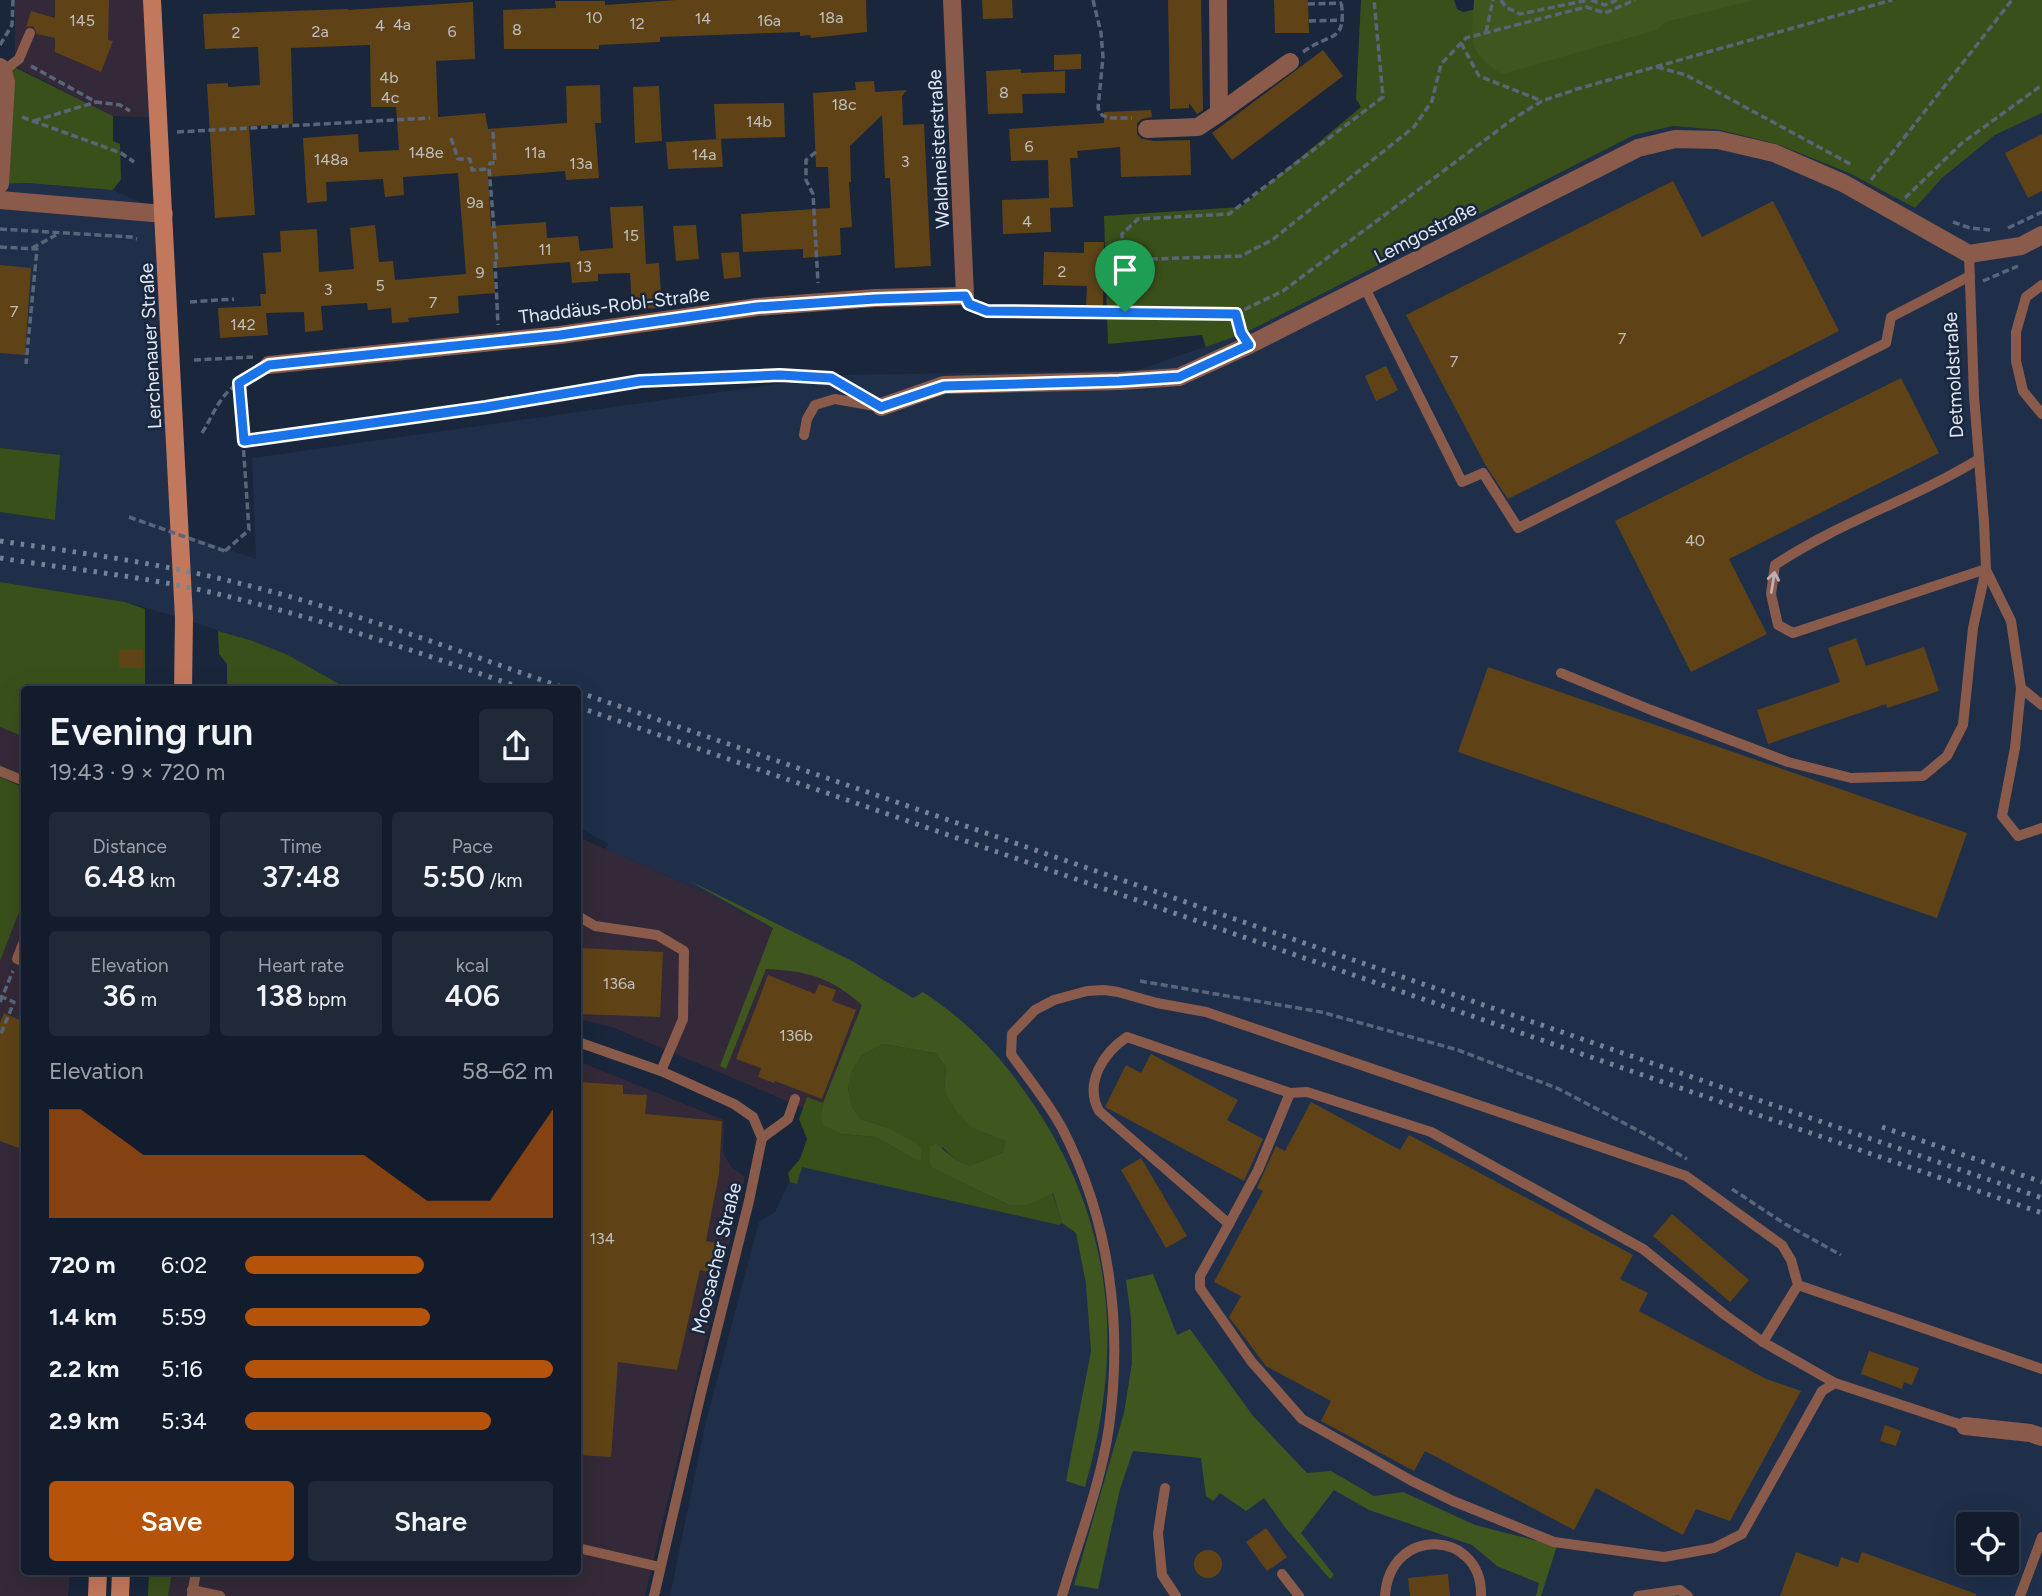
<!DOCTYPE html>
<meta charset="utf-8">
<style>
body{margin:0;font-family:Figtree,sans-serif;background:#202938;color:#f1f3f6;height:100vh;display:flex;flex-direction:column;font-size:26px;white-space:nowrap}
*{box-sizing:border-box;margin:0}
p{font-size:23px;color:#9da1a9}
.icon{flex:none;width:38px;height:38px;fill:none;stroke:currentColor;stroke-width:2;stroke-linecap:round;stroke-linejoin:round}
.map{position:relative;flex:1;overflow:hidden}
.panel{position:absolute;left:21px;top:686px;width:560px;height:889px;display:flex;flex-direction:column;background:#131c2c;border-radius:7px;box-shadow:0 7px 28px #0002,0 0 0 2px #323a48}
.panel>*{flex:none}
.tools{position:absolute;left:1956px;top:1512px;display:grid;gap:14px}
.tools a{display:grid;place-items:center;width:63px;height:63px;border-radius:7px;background:#131c2c;box-shadow:0 7px 28px #0002,0 0 0 2px #323a48;font-size:35px}
.pin{position:absolute;display:grid;place-items:center;width:60px;height:60px;color:#fff;margin:-72px -30px;border-radius:50% 50% 50% 0;rotate:-45deg;box-shadow:0 0 7px #0007}
.pin .icon{rotate:45deg}
.round{display:grid;place-items:center;flex:none;width:74px;height:74px;border-radius:7px;background:#202938}
.overview{display:flex;align-items:center;justify-content:space-between;height:119px;padding:0 28px}
h1{font-size:38px;font-weight:600;line-height:52px}
.metrics{display:grid;grid-template-columns:repeat(3,1fr);gap:10px;height:119px;padding:7px 28px}
.metrics div{display:grid;align-content:center;border-radius:7px;background:#202938;text-align:center}
.metrics b{font-size:30px;font-weight:600}
.metrics small{font-size:19px;font-weight:400}
.metrics p{font-size:19px}
.chart{height:196px;padding:14px 28px}
.chart p{display:flex;justify-content:space-between}
.chart svg{width:100%;height:126px;margin-top:7px;fill:#b45309;opacity:.7}
.button{display:flex;gap:14px;margin-top:auto;padding:14px 28px}
.button a{flex:1;height:80px;border-radius:7px;background:#b45309;color:#fff;font-size:28px;font-weight:600;line-height:80px;text-align:center}
.button a+a{background:#202938;color:#f1f3f6}
ul{padding:0 28px;list-style:none;font-size:23px}
li{display:grid;grid-template-columns:112px 84px 1fr;align-items:center;height:52px}
li i{height:18px;border-radius:9px;background:#b45309}
.map>svg:first-child{display:block}
.commercial{fill:#332938}
.built{fill:#1f2f4a;fill-rule:evenodd}
.green{fill:#3a501b}
.forest{fill:#3f571e}
.building{fill:#5f4317}
.lines{fill:none;stroke-linecap:round;stroke-linejoin:round}
.path{stroke:#596578;stroke-width:3.5;stroke-dasharray:7 3.5;stroke-linecap:butt}
.service{stroke:#8a5b4a;stroke-width:10}
.minor{stroke:#8a5b4a;stroke-width:18}
.tertiary{stroke:#8a5b4a;stroke-width:18}
.secondary{stroke:#c2785d;stroke-width:18}
.rail{stroke:#778294;stroke-width:5;stroke-dasharray:3.5 7;stroke-linecap:butt}
.path-bridge{stroke:#596578;stroke-width:3.5;stroke-dasharray:7 3.5;stroke-linecap:butt}
.oneway{stroke:#beb0b2}
.route-casing{stroke:#fff;stroke-width:14}
.route{stroke:#1a73e8;stroke-width:9}
.labels{text-anchor:middle;stroke-width:5;stroke-linejoin:round;paint-order:stroke}
.number-label{font-size:16px;fill:#c0c0c0}
.street-label{font-size:19px;fill:#e1e9f8;stroke:#19263b}
</style>
<div class="map">
<svg width="2042" height="1596" viewBox="0 0 2042 1596">
<rect width="100%" height="100%" fill="#19263b"/>
<!-- commercial -->
<g class="commercial">
<polygon points="15,0 152,0 156,118 113,116 15,66"/>
<polygon points="0,727 24,737 24,1572 70,1572 68,1596 0,1596"/>
<polygon points="578,837 702,891 872,981 820,1115 612,1027 578,1019"/>
<polygon points="578,1061 724,1120 723,1153 731,1167 745,1177 645,1596 156,1596 156,1572 578,1572"/>
</g>
<!-- built -->
<path class="built" d="M 2042,113 L 2042,1596 L 670,1596 L 705,1425 L 759,1222 L 775,1212 L 820,1115 L 872,981 L 702,891 L 605,849 L 609,844 L 578,827 L 578,690 L 348,689 L 288,655 L 182,618 L 125,602 L 0,582 L 0,512 L 55,520 L 59,455 L 0,448 L 0,184 L 27,183 L 113,190 L 163,213 L 179,532 L 256,559 L 252,458 L 840,375 L 1138,370 L 1247,332 L 1634,135 L 1673,126 L 1720,130 L 1777,144 L 1849,173 L 1915,208 L 1942,178 L 1995,135 ZM 1969,1524 L 2007,1524 L 2007,1563 L 1969,1563 Z"/>
<!-- green -->
<g class="green">
<polygon points="1361,0 1454,0 1457,9 1463,12 1518,0 2042,0 2042,113 1995,135 1942,178 1915,208 1849,173 1777,144 1720,130 1673,126 1634,135 1247,332 1206,347 1202,335 1108,344 1104,216 1241,207 1361,107 1356,99"/>
<polygon points="0,60 113,116 113,141 120,144 121,179 113,190 27,183 0,184"/>
<polygon points="0,448 60,455 55,520 0,512"/>
<polygon points="0,582 125,602 145,609 145,689 24,690 24,737 0,727"/>
<polygon points="218,631 253,641 288,655 348,689 227,689 227,664 219,654"/>
<polygon points="0,777 24,788 24,899 0,961"/>
<polygon points="883,1044 935,1053 946,1067 944,1090 972,1128 1007,1141 1003,1152 970,1166 956,1160 942,1147 932,1168 1009,1205 1028,1205 1052,1192 1062,1223 1059,1225 802,1167 797,1184 790,1182 788,1173 800,1159 807,1139 799,1119 807,1097 823,1103 821,1114 842,1134 876,1137 914,1159 889,1128 861,1119 852,1107 848,1089 850,1072 861,1056"/>
<polygon points="149,1572 172,1572 168,1596 148,1596"/>
</g>
<!-- forest -->
<g class="forest">
<path d="M 1474,0 L 1755,0 L 1665,22 L 1656,30 L 1502,74 C 1465,51 1472,39 1474,0 Z"/>
<path d="M 688,880 L 854,962 L 913,998 L 923,992 C 971,1024 1003,1058 1034,1105 C 1115,1226 1124,1349 1085,1487 L 1066,1481 L 1091,1351 L 1086,1284 L 1076,1233 L 1062,1223 L 1053,1193 L 1028,1205 L 1009,1205 L 932,1168 L 929,1158 L 930,1146 L 936,1144 L 956,1160 L 970,1166 L 1003,1152 L 1006,1141 L 972,1128 L 955,1109 L 944,1090 L 946,1067 L 935,1053 L 883,1044 L 861,1056 L 851,1072 L 848,1089 L 852,1107 L 861,1119 L 889,1128 L 921,1147 L 921,1160 L 914,1159 L 876,1137 L 842,1134 L 823,1125 L 821,1114 L 823,1103 L 862,1005 C 830,977 808,971 766,969 L 726,1069 L 720,1066 L 773,928 Z"/>
<polygon points="1153,1274 1177,1335 1190,1329 1253,1416 1307,1473 1331,1471 1374,1496 1403,1492 1475,1525 1557,1546 1541,1596 1536,1596 1539,1583 1497,1566 1472,1545 1369,1510 1334,1490 1301,1533 1334,1575 1330,1579 1287,1530 1264,1498 1246,1511 1220,1493 1213,1501 1206,1496 1201,1458 1133,1451 1120,1489 1098,1589 1074,1585 1124,1413 1132,1363 1131,1318 1126,1280"/>
</g>
<!-- building -->
<g class="building">
<polygon points="55,0 109,0 108,40 113,41 101,72 55,52 55,38 37,34 33,26 26,27 31,11 55,18"/>
<polygon points="676,0 866,0 867,32 811,38 810,35 800,36 800,32 660,37 660,42 599,45 599,49 504,49 503,10 556,8 555,1 605,1 605,5"/>
<polygon points="982,0 1012,0 1013,18 983,19"/>
<polygon points="1168,0 1201,0 1203,110 1197,114 1189,103 1189,108 1170,109"/>
<polygon points="1274,0 1308,0 1309,33 1275,33"/>
<polygon points="473,2 475,59 436,61 438,117 485,113 488,129 567,123 566,86 600,85 601,123 595,123 599,178 566,180 565,171 488,177 491,226 546,222 547,238 578,236 580,251 613,248 610,207 643,206 646,264 659,263 662,308 632,309 630,273 598,274 598,281 572,283 570,262 493,268 495,293 458,296 459,313 408,318 409,322 392,323 391,308 368,310 367,303 321,306 323,330 305,332 304,312 266,313 268,335 220,338 218,308 261,306 260,294 266,294 263,253 281,252 280,231 317,229 319,272 354,269 350,228 375,225 379,262 393,261 395,280 466,274 458,173 403,177 404,195 385,197 383,179 326,182 327,201 307,203 303,138 358,134 359,152 399,150 396,107 371,107 370,45 291,48 293,124 249,126 255,215 215,218 207,84 228,83 228,87 260,85 258,47 205,49 203,14 348,9 348,10"/>
<polygon points="1323,50 1343,76 1232,160 1212,133"/>
<polygon points="1081,54 1081,69 1054,70 1054,55"/>
<polygon points="1021,69 1021,73 1065,71 1065,93 1022,94 1023,113 988,114 986,71"/>
<polygon points="874,81 875,92 907,90 902,96 903,125 924,124 931,266 895,268 890,178 885,178 882,115 850,146 851,182 849,182 852,227 840,228 841,255 803,258 803,249 743,252 741,214 830,208 828,167 816,167 813,93 856,90 855,82"/>
<polygon points="659,86 662,141 635,143 633,87"/>
<polygon points="784,103 785,137 716,139 714,104"/>
<polygon points="1151,110 1152,117 1142,119 1137,123 1137,134 1142,139 1154,141 1190,140 1191,175 1121,177 1120,147 1077,151 1078,158 1070,158 1073,207 1050,208 1051,232 1003,234 1002,200 1049,198 1048,160 1011,161 1009,129 1104,123 1104,112"/>
<polygon points="2042,134 2042,191 2028,198 2005,153"/>
<polygon points="721,139 723,167 668,169 666,142"/>
<polygon points="1673,181 1702,237 1773,201 1839,331 1508,499 1486,466 1406,315"/>
<polygon points="696,225 699,259 676,261 673,226"/>
<polygon points="1084,242 1104,242 1103,305 1086,305 1087,286 1043,285 1044,252 1084,253"/>
<polygon points="739,252 741,277 724,279 721,253"/>
<polygon points="0,265 31,268 25,355 0,353"/>
<polygon points="1386,366 1398,390 1376,401 1365,376"/>
<polygon points="1901,378 1939,453 1729,559 1767,634 1691,672 1615,521"/>
<polygon points="1856,638 1866,666 1924,647 1939,691 1887,708 1886,704 1768,744 1757,710 1840,682 1828,648"/>
<polygon points="143,649 143,668 119,668 119,650"/>
<polygon points="1488,667 1967,833 1937,918 1458,752"/>
<polygon points="578,948 663,952 660,1017 578,1014"/>
<polygon points="768,975 815,994 819,984 836,990 832,1001 856,1010 822,1099 775,1081 774,1083 758,1077 761,1068 736,1059"/>
<polygon points="4,1013 24,1022 24,1150 0,1141 0,1023"/>
<polygon points="1151,1054 1238,1100 1227,1120 1263,1139 1244,1181 1105,1107 1126,1065 1141,1073"/>
<polygon points="578,1082 623,1085 623,1094 647,1095 645,1114 722,1121 719,1174 706,1241 716,1243 711,1272 700,1270 677,1370 618,1362 611,1457 578,1455"/>
<polygon points="1311,1102 1400,1150 1409,1135 1633,1255 1620,1279 1648,1293 1639,1311 1766,1379 1801,1391 1730,1521 1696,1509 1683,1535 1596,1488 1574,1530 1425,1451 1414,1471 1321,1421 1331,1401 1266,1366 1229,1317 1241,1296 1214,1282 1263,1191 1257,1188 1276,1146 1285,1151"/>
<polygon points="1141,1158 1187,1236 1166,1248 1121,1170"/>
<polygon points="1672,1214 1749,1280 1730,1302 1653,1236"/>
<polygon points="1869,1351 1919,1368 1912,1385 1904,1382 1902,1389 1861,1374"/>
<polygon points="1885,1425 1901,1431 1896,1446 1880,1441"/>
<polygon points="1266,1528 1287,1557 1267,1571 1246,1542"/>
<circle cx="1208" cy="1564" r="14"/>
<polygon points="1796,1552 1838,1567 1841,1557 1858,1563 1862,1552 1976,1594 1976,1596 1780,1596"/>
<polygon points="1448,1574 1450,1596 1410,1596 1408,1578"/>
</g>
<g class="lines">
<!-- path -->
<g class="path">
<polyline points="1093,0 1101,33 1103,57 1098,108 1102,115 1109,118 1132,118"/>
<polyline points="1501,0 1506,7 1520,14 1589,0"/>
<polyline points="1591,0 1605,5 1617,0"/>
<polyline points="1308,4 1342,3"/>
<polyline points="1309,21 1344,20"/>
<polyline points="1486,32 1493,0"/>
<polyline points="1461,43 1479,76 1542,101"/>
<polyline points="0,45 12,25 13,0"/>
<path d="M 1303,52 C 1331,31 1347,45 1341,0"/>
<polyline points="31,66 96,102 120,105 130,111"/>
<polyline points="1657,67 1686,75 1852,165"/>
<polyline points="22,117 121,153 134,162"/>
<polyline points="34,121 96,102"/>
<polyline points="177,132 430,118"/>
<polyline points="493,132 495,163 490,163 489,169 497,263 495,263 498,325"/>
<polyline points="451,138 458,159 470,159 472,170 489,169"/>
<polyline points="816,152 806,160 806,180 813,194 818,283"/>
<polyline points="1871,180 2012,0"/>
<polyline points="1905,198 1962,143 2042,85"/>
<polyline points="1953,222 1970,228 1990,230"/>
<polyline points="2008,228 2042,212"/>
<polyline points="0,229 131,237 137,239"/>
<polyline points="0,247 37,249 26,364"/>
<polyline points="32,248 56,235"/>
<polyline points="1983,281 2018,266"/>
<polyline points="1124,291 1137,281 1152,259 1241,256 1272,240 1414,127 1432,101 1441,64 1466,38 1586,7 1605,13 1635,0"/>
<polyline points="190,302 234,299"/>
<polyline points="978,308 987,311 1235,314 1241,331"/>
<polyline points="1125,312 1122,234 1138,219 1229,214 1383,97 1374,0"/>
<polyline points="1235,314 1283,291 1513,119 1542,101 1577,89 1892,0"/>
<polyline points="194,360 253,357"/>
<path d="M 202,433 C 214,414 219,395 239,383"/>
<polyline points="244,441 486,407 640,381 780,375 831,378 841,384"/>
<polyline points="225,551 249,530 239,383 254,374"/>
<polyline points="1140,981 1321,1012 1458,1050 1559,1089 1641,1132 1687,1159"/>
<polyline points="0,996 14,1002 0,1036"/>
<polyline points="0,1002 13,971"/>
<polyline points="1732,1189 1785,1224 1841,1255"/>
</g>
<!-- service -->
<g class="service">
<polyline points="3,71 19,59 30,33"/>
<polyline points="2042,285 2026,297 2016,332 2016,361 2023,391 2042,414"/>
<polyline points="1364,286 1462,482 1483,473 1518,528 1886,343 1891,317 1970,276"/>
<polyline points="804,435 807,419 815,405 835,399 881,407"/>
<path d="M 1979,459 C 1914,499 1839,522 1775,565 L 1771,594 L 1778,625 L 1793,633 L 1986,569"/>
<polyline points="1986,570 2011,621 2021,688 2015,748 2002,816 2018,836 2042,828"/>
<polyline points="1561,673 1651,710 1788,762 1851,778 1923,776 1947,756 1963,725 1973,628 1986,569 1984,522 1974,396 1969,254"/>
<polyline points="2021,688 2042,705"/>
<polyline points="0,771 24,781"/>
<polyline points="578,916 595,926 657,935 684,951 683,1019 661,1071"/>
<polyline points="24,941 17,959 24,962"/>
<polyline points="578,1042 661,1071 734,1104 753,1117 762,1138 749,1201 701,1393 654,1596"/>
<path d="M 1290,1093 L 1258,1170 L 1229,1224 L 1099,1111 C 1084,1083 1103,1053 1127,1037 L 1290,1093 L 1307,1092 L 1431,1132 L 1643,1249 L 1725,1315 L 1763,1342 L 1835,1383 L 1965,1426"/>
<polyline points="762,1138 788,1119 795,1099"/>
<polyline points="1229,1224 1200,1276 1200,1288 1251,1361 1302,1419 1412,1481 1453,1501 1554,1542 1664,1557 1714,1548 1742,1534 1822,1391 1835,1383"/>
<polyline points="1798,1285 2042,1369"/>
<polyline points="1165,1488 1158,1533 1162,1575 1176,1596"/>
<polyline points="578,1548 660,1567"/>
<polyline points="1282,1574 1299,1596"/>
<polyline points="192,1590 220,1596"/>
<polyline points="192,1595 196,1572"/>
<path d="M 1062,1596 C 1078,1542 1101,1483 1109,1427 C 1123,1325 1110,1221 1062,1128 C 1048,1102 1028,1078 1011,1054 L 1012,1034 L 1035,1010 L 1054,1000 L 1087,991 L 1104,990 L 1118,992 L 1157,1003 L 1206,1012 L 1686,1176 L 1782,1245 L 1791,1260 L 1798,1285 L 1763,1342"/>
<path d="M 1385,1596 C 1390,1524 1483,1530 1481,1596"/>
<polyline points="1638,1596 1680,1590 1688,1596"/>
<polyline points="2020,1596 2042,1537"/>
</g>
<!-- minor -->
<g class="minor">
<polyline points="1218,0 1219,113 1290,62"/>
<polyline points="0,67 3,71 6,82 0,184"/>
<polyline points="1147,129 1198,127 1219,113"/>
<polyline points="269,365 560,335 757,307 875,298 965,296 952,0"/>
<polyline points="881,407 944,385 1120,381 1179,377 1249,345 1638,148 1675,139 1718,140 1774,153 1843,183 1969,254 2021,246 2042,235"/>
<polyline points="1965,1426 2030,1433 2042,1437"/>
</g>
<!-- tertiary -->
<polyline class="tertiary" points="0,200 164,214"/>
<!-- secondary -->
<g class="secondary">
<polyline points="152,0 184,618 183,690"/>
<polyline points="97,1596 98,1572"/>
<polyline points="120,1596 121,1572"/>
</g>
<!-- rail -->
<g class="rail">
<path d="M 0,541 C 75,552 151,562 226,580 C 343,608 456,650 570,690"/>
<path d="M 0,558 C 75,570 152,577 226,596 C 328,621 427,655 527,690"/>
<polyline points="578,692 2042,1198"/>
<polyline points="578,707 2042,1213"/>
<polyline points="1882,1127 2042,1182"/>
</g>
<!-- path-bridge -->
<polyline class="path-bridge" points="129,517 225,551"/>
</g>
<!-- one-way arrows -->
<defs><path id="oneway-shaft" d="M-6 0H5M1.5-3L5.5 0L1.5 3" fill="none" stroke-width="1.6" stroke-linecap="round" stroke-linejoin="round" transform="scale(1.75)"/></defs>
<use class="oneway" href="#oneway-shaft" transform="translate(1773 582) rotate(-81)"/>
<g class="lines">
<defs>
<polygon id="route" points="965,296 969,304 987,311 1236,314 1241,333 1249,345 1179,377 1119,381 944,386 881,407 831,378 780,375 640,381 486,407 244,441 239,383 269,365 560,335 757,307 875,299"/>
</defs>
<!-- route casing -->
<use href="#route" class="route-casing"/>
<!-- route -->
<use href="#route" class="route"/>
</g>
<g class="labels">
<!-- number labels -->
<g class="number-label">
<text x="594" y="23">10</text>
<text x="831" y="23">18a</text>
<text x="703" y="24">14</text>
<text x="82" y="26">145</text>
<text x="769" y="26">16a</text>
<text x="637" y="29">12</text>
<text x="402" y="30">4a</text>
<text x="380" y="31">4</text>
<text x="517" y="35">8</text>
<text x="320" y="37">2a</text>
<text x="452" y="37">6</text>
<text x="236" y="38">2</text>
<text x="389" y="83">4b</text>
<text x="1004" y="98">8</text>
<text x="390" y="103">4c</text>
<text x="844" y="110">18c</text>
<text x="759" y="127">14b</text>
<text x="1029" y="152">6</text>
<text x="426" y="158">148e</text>
<text x="535" y="158">11a</text>
<text x="704" y="160">14a</text>
<text x="331" y="165">148a</text>
<text x="905" y="167">3</text>
<text x="581" y="169">13a</text>
<text x="475" y="208">9a</text>
<text x="1027" y="227">4</text>
<text x="631" y="241">15</text>
<text x="545" y="255">11</text>
<text x="584" y="272">13</text>
<text x="1062" y="277">2</text>
<text x="480" y="278">9</text>
<text x="380" y="291">5</text>
<text x="328" y="295">3</text>
<text x="433" y="308">7</text>
<text x="14" y="317">7</text>
<text x="243" y="330">142</text>
<text x="1622" y="344">7</text>
<text x="1454" y="367">7</text>
<text x="1695" y="546">40</text>
<text x="619" y="989">136a</text>
<text x="796" y="1041">136b</text>
<text x="602" y="1244">134</text>
</g>
<!-- street labels -->
<g class="street-label">
<text transform="translate(938 149) rotate(-93)" y="7">Waldmeisterstraße</text>
<text transform="translate(1425 232) rotate(-27)" y="7">Lemgostraße</text>
<text transform="translate(614 305) rotate(-7)" y="7">Thaddäus-Robl-Straße</text>
<text transform="translate(150 346) rotate(-93)" y="7">Lerchenauer Straße</text>
<text transform="translate(1953 375) rotate(-93)" y="7">Detmoldstraße</text>
<text transform="translate(716 1258) rotate(-76)" y="7">Moosacher Straße</text>
</g>
</g>
</svg>
<div class="tools">
<a><svg class="icon" aria-label="locate" viewBox="0 0 24 24"><circle cx="12" cy="12" r="6"/><path d="M12 2v4M12 18v4M2 12h4M18 12h4"/></svg></a>
</div>
<div class="pin" style="left:1125px;top:312px;background:#1e9e55"><svg class="icon" aria-label="arrive" viewBox="0 0 24 24"><path d="M6 21V4h12l-3 4 3 4H6"/></svg></div>
<section class="panel">
<div class="overview"><div><h1>Evening run</h1><p>19:43 · 9 × 720 m</p></div><a class="round"><svg class="icon" aria-label="share" viewBox="0 0 24 24"><path d="M12 15V3M7 8l5-5 5 5M5 13v7h14v-7"/></svg></a></div>
<div class="metrics">
<div><p>Distance</p><b>6.48<small> km</small></b></div>
<div><p>Time</p><b>37:48</b></div>
<div><p>Pace</p><b>5:50<small> /km</small></b></div>
</div>
<div class="metrics">
<div><p>Elevation</p><b>36<small> m</small></b></div>
<div><p>Heart rate</p><b>138<small> bpm</small></b></div>
<div><p>kcal</p><b>406</b></div>
</div>
<div class="chart"><p><span>Elevation</span>58–62 m</p>
<svg viewBox="0 0 160 44" preserveAspectRatio="none"><path d="M0 44V6L10 6L20 14L30 22L40 22L50 22L60 22L70 22L80 22L90 22L100 22L110 30L120 38L130 38L140 38L150 22L160 6V44z"/></svg>
</div>
<ul>
<li><b>720 m</b>6:02<i style="width:58%"></i></li>
<li><b>1.4 km</b>5:59<i style="width:60%"></i></li>
<li><b>2.2 km</b>5:16<i style="width:100%"></i></li>
<li><b>2.9 km</b>5:34<i style="width:80%"></i></li>
</ul>
<div class="button"><a>Save</a><a>Share</a></div>
</section>
</div>
